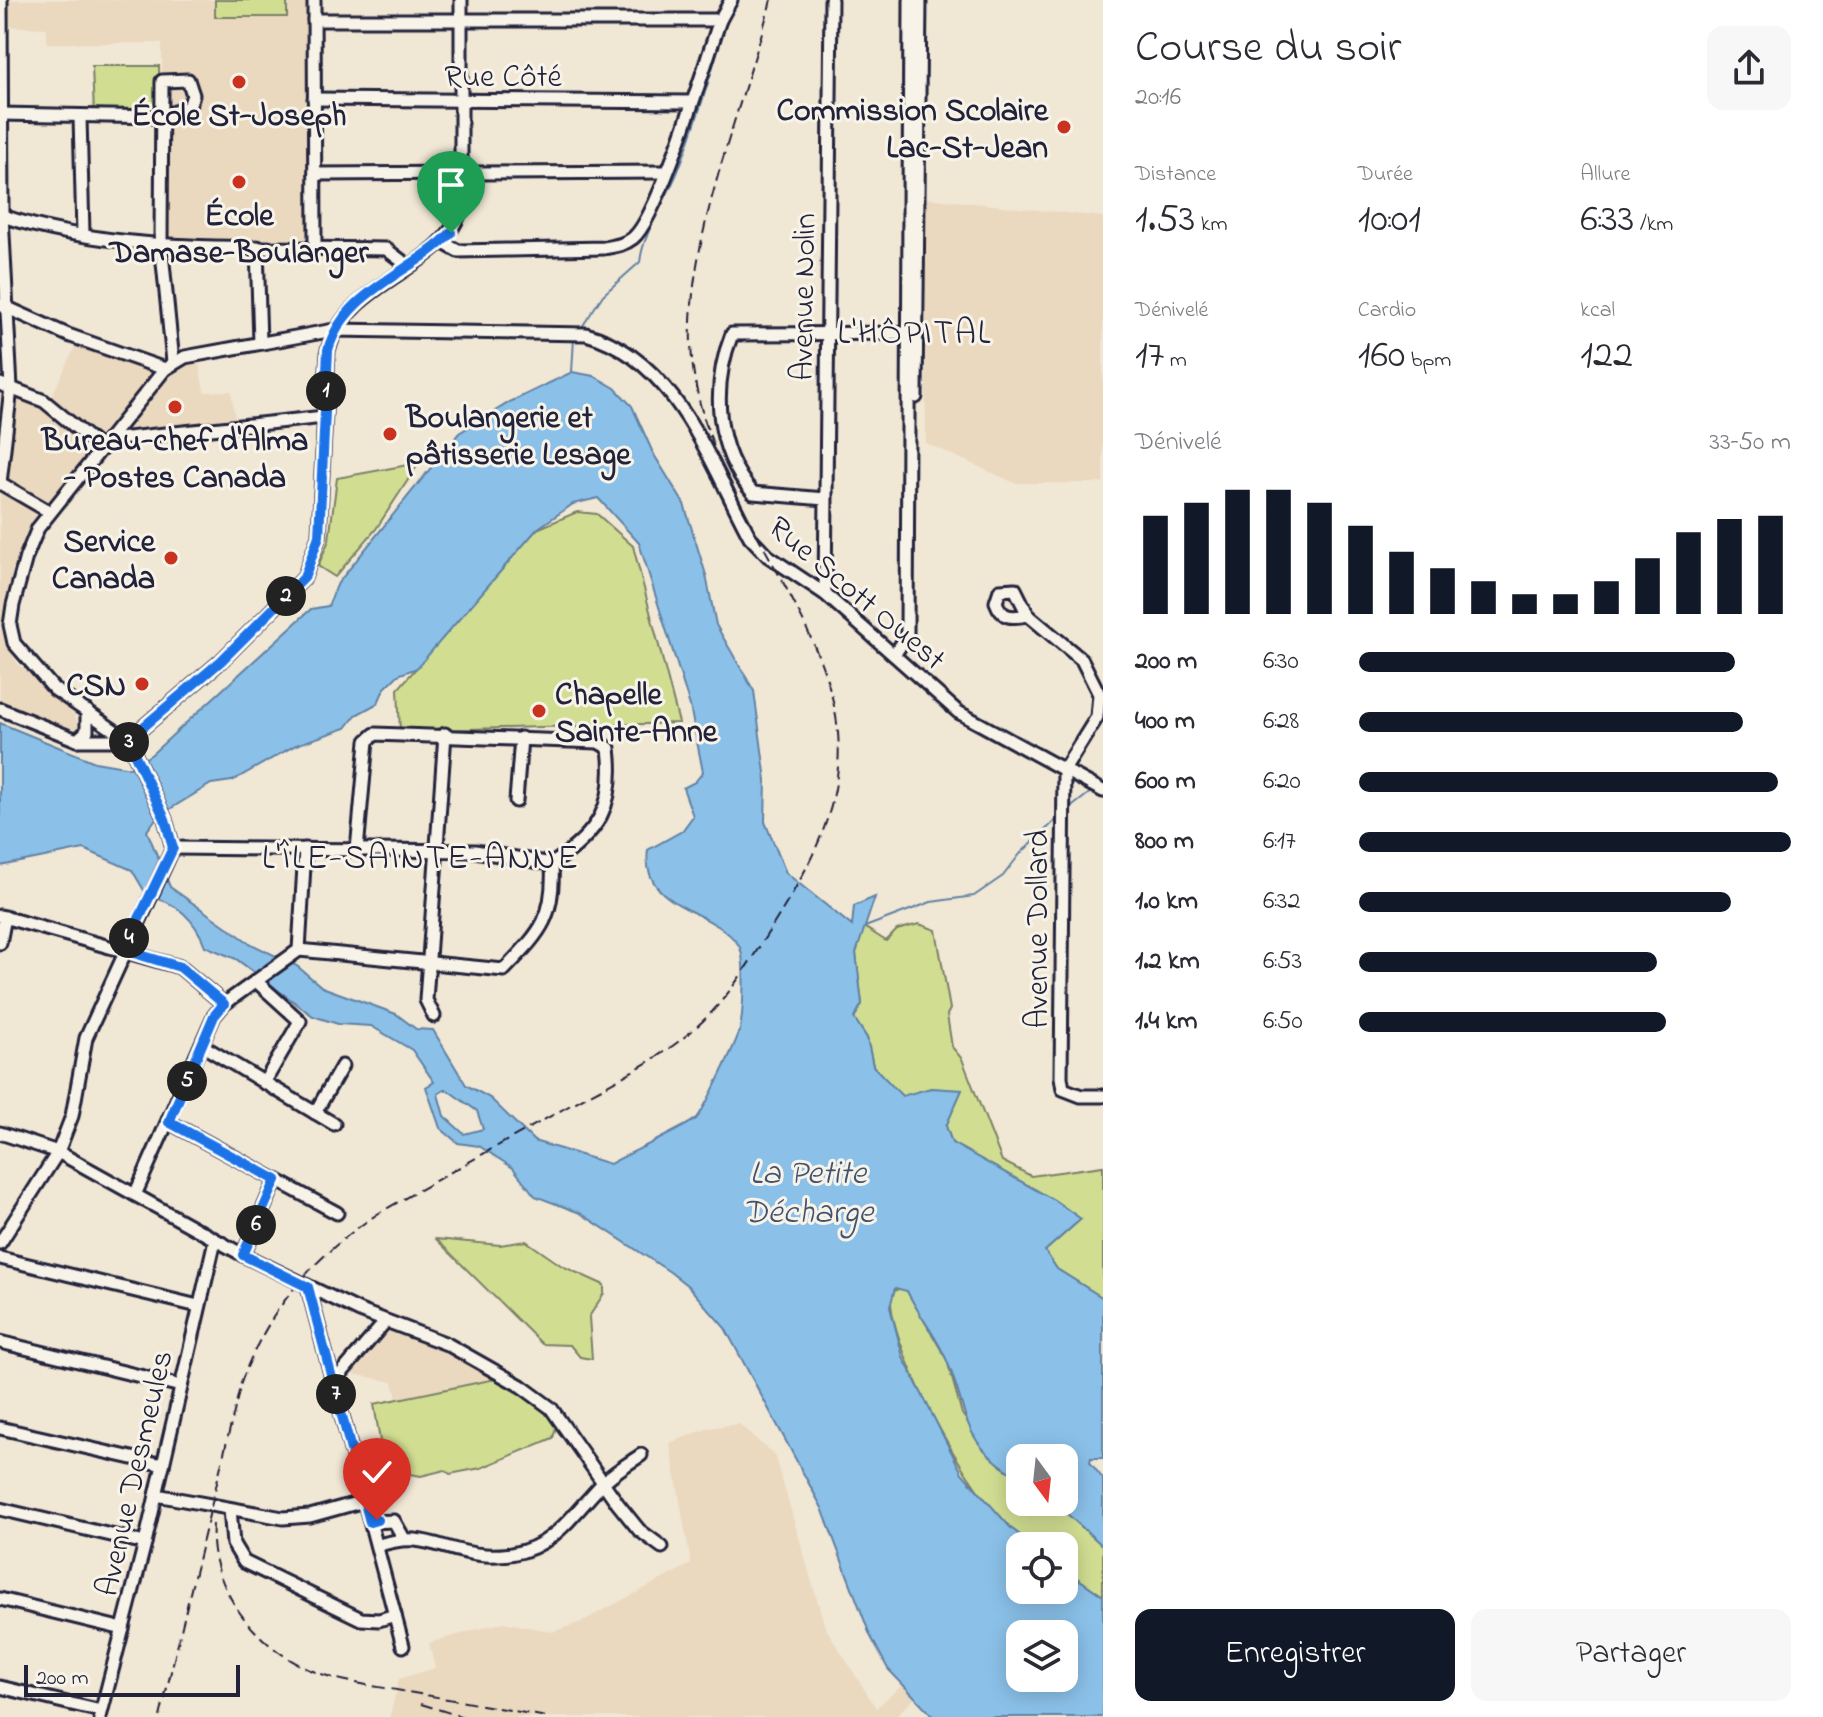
<!DOCTYPE html>
<html lang="fr">
<meta charset="utf-8">
<style>
body{margin:0;font-family:"Indie Flower",sans-serif;background:#f7f7f7;color:#2b2b33;height:100vh;display:flex;flex-direction:column;font-size:30px;white-space:nowrap}
*{box-sizing:border-box;margin:0}
p{font-size:26px;color:#7c7c81}
.icon{flex:none;width:44px;height:44px;fill:none;stroke:currentColor;stroke-width:2;stroke-linecap:round;stroke-linejoin:round}
.map{position:relative;flex:1;overflow:hidden}
.side{display:flex;flex-direction:column;background:#fff;width:720px}
.side>*{flex:none}
.needle{width:52px;rotate:165deg}
.fabs{position:absolute;left:1006px;top:1444px;display:grid;gap:16px}
.fabs a{display:grid;place-items:center;width:72px;height:72px;border-radius:16px;background:#fff;box-shadow:0 4px 20px #0003;font-size:40px}
.scale{position:absolute;left:24px;bottom:20px;width:216px;box-sizing:border-box;padding-left:8px;border:4px solid #22223b;border-top:0;font-size:22px;line-height:28px;white-space:nowrap;color:#22223b;-webkit-text-stroke:6px #f7f3e8;paint-order:stroke}
.pin{position:absolute;display:grid;place-items:center;width:68px;height:68px;color:#fff;margin:-82px -34px;border-radius:50% 50% 50% 0;rotate:-45deg;box-shadow:0 0 8px #0007}
.pin .icon{rotate:45deg}
.km{position:absolute;width:40px;height:40px;margin:-20px;border-radius:50%;background:#222;color:#fff;font-size:22px;line-height:40px;text-align:center}
.round{display:grid;place-items:center;flex:none;width:84px;height:84px;border-radius:16px;background:#f7f7f7}
.overview{display:flex;align-items:center;justify-content:space-between;height:136px;padding:0 32px}
h1{font-size:44px;font-weight:600;line-height:60px}
.stats{display:grid;grid-template-columns:repeat(3,1fr);gap:12px;height:136px;padding:8px 32px}
.stats div{display:grid;align-content:center}
.stats b{font-size:40px;font-weight:600}
.stats small{font-size:22px;font-weight:400}
.stats p{font-size:22px}
.chart{height:224px;padding:16px 32px}
.chart p{display:flex;justify-content:space-between}
.chart svg{width:100%;height:144px;margin-top:8px;stroke:#111827;stroke-width:6}
.primary-button{display:flex;gap:16px;margin-top:auto;padding:16px 32px}
.primary-button a{flex:1;height:92px;border-radius:16px;background:#111827;color:#fff;font-size:32px;font-weight:600;line-height:92px;text-align:center}
.primary-button a+a{background:#f7f7f7;color:#2b2b33}
ul{padding:0 32px;list-style:none;font-size:26px}
li{display:grid;grid-template-columns:128px 96px 1fr;align-items:center;height:60px}
li i{height:20px;border-radius:10px;background:#111827}
main{display:flex;flex:1;min-height:0}
.map>svg:first-child{display:block}
.built{fill:#ead8bf}
.green{fill:#d1de92;stroke:#7a8066;stroke-width:2}
.water{fill:#8bc1e9;stroke:#6181a3;stroke-width:2;fill-rule:evenodd}
.lines{fill:none;stroke-linecap:round;stroke-linejoin:round}
.stream{stroke:#6181a3;stroke-width:2}
.minor-casing{stroke:#22223b;stroke-width:17}
.minor{stroke:#f7f3e8;stroke-width:11}
.rail{stroke:#22223b;stroke-width:2;stroke-dasharray:12 6;stroke-linecap:butt}
.route-casing{stroke:#fff;stroke-width:16}
.route{stroke:#1a73e8;stroke-width:10}
.poi-dot{fill:#c8321e;stroke:#f7f3e8;stroke-width:3}
.labels{text-anchor:middle;stroke-width:6;stroke-linejoin:round;paint-order:stroke}
.street-label{font-size:32px;fill:#22223b;stroke:#f7f3e8}
.poi-label{font-size:32px;font-weight:bold;fill:#22223b;stroke:#f7f3e8;text-anchor:end}
.neighbourhood-label{font-size:34px;letter-spacing:2px;fill:#22223b;stroke:#f7f3e8}
.water-label{font-size:34px;font-style:italic;fill:#42526f;stroke:#f7f3e8}
</style>
<main>
<div class="map">
<svg width="1103" height="1717" viewBox="0 0 1103 1717">
<rect width="100%" height="100%" fill="#f1e7d5"/>
<filter id="ink" filterUnits="userSpaceOnUse"><feTurbulence type="fractalNoise" baseFrequency=".0125" numOctaves="2"/><feDisplacementMap in="SourceGraphic" scale="16" xChannelSelector="R" yChannelSelector="G"/><feConvolveMatrix kernelMatrix="1 2 1 2 8 2 1 2 1" color-interpolation-filters="sRGB"/></filter>
<g filter="url(#ink)">
<!-- built -->
<g class="built">
<polygon points="4,0 313,0 315,247 163,240 162,43 47,43 47,28 4,26"/>
<polygon points="926,198 1103,217 1103,483 1015,483 926,443"/>
<polygon points="81,335 161,360 197,352 204,392 231,391 236,424 109,435 24,537 0,627 0,386 47,406"/>
<polygon points="0,627 17,663 74,714 80,728 73,734 0,704"/>
<polygon points="385,1325 446,1347 500,1378 397,1399 393,1382 344,1372"/>
<polygon points="739,1424 775,1456 825,1627 876,1708 921,1669 933,1682 894,1717 390,1717 399,1679 435,1668 429,1643 504,1622 552,1632 581,1622 691,1564 670,1443 709,1428"/>
</g>
<!-- green -->
<g class="green">
<rect x="215" y="0" width="72" height="17"/>
<polygon points="92,66 159,66 160,115 94,114"/>
<polygon points="419,463 376,529 335,577 318,566 329,540 337,478"/>
<polygon points="577,512 597,514 633,546 679,723 400,731 398,689 537,529"/>
<polygon points="919,924 936,930 950,1009 947,1015 952,1047 962,1059 1002,1161 1031,1176 1103,1166 1103,1298 1057,1269 1045,1251 1081,1219 1054,1200 952,1143 946,1126 961,1091 931,1088 902,1097 873,1066 867,1038 854,1018 862,1004 856,953 864,927 886,941 897,930"/>
<polygon points="436,1239 500,1245 526,1241 562,1266 604,1285 604,1293 589,1317 592,1359 580,1357 570,1345 542,1344"/>
<path d="M 901,1287 L 907,1291 L 947,1360 L 962,1414 L 1001,1466 L 1020,1478 L 1020,1502 L 1054,1502 L 1103,1546 L 1103,1596 L 1064,1569 L 1064,1546 C 1056,1546 1041,1549 1033,1546 C 983,1526 886,1346 891,1294 Z"/>
<polygon points="500,1378 540,1404 557,1423 553,1438 481,1468 450,1474 445,1470 421,1476 399,1472 380,1441 374,1404"/>
</g>
<!-- water -->
<path class="water" d="M 572,372 L 594,376 L 615,388 L 632,406 L 653,453 L 684,504 L 706,575 L 716,625 L 754,691 L 766,780 L 765,822 L 786,873 L 852,926 L 854,906 L 875,897 L 856,953 L 862,1004 L 854,1018 L 867,1038 L 873,1066 L 902,1096 L 931,1088 L 962,1090 L 946,1126 L 952,1143 L 1054,1200 L 1081,1219 L 1045,1251 L 1057,1269 L 1103,1298 L 1103,1458 L 1091,1458 L 1090,1462 L 1103,1479 L 1103,1546 L 1054,1502 L 1064,1502 L 1064,1458 L 1020,1458 L 1020,1478 C 959,1441 971,1419 947,1361 C 937,1337 918,1314 907,1291 L 895,1288 L 890,1307 L 903,1357 L 962,1473 L 1011,1528 L 1034,1546 L 1020,1546 L 1020,1590 L 1064,1590 L 1064,1569 L 1103,1596 L 1103,1717 L 934,1717 L 888,1669 L 870,1635 L 822,1508 L 725,1328 L 688,1286 L 670,1272 L 580,1213 L 535,1196 L 513,1168 L 479,1146 L 458,1143 L 440,1128 L 426,1087 L 434,1082 L 412,1050 L 371,1026 L 338,1024 L 313,1016 L 236,959 L 205,946 C 196,921 176,900 148,897 L 132,870 L 84,849 L 0,866 L 0,723 L 95,762 L 130,768 L 152,754 L 311,609 L 328,606 L 338,583 L 459,433 L 510,402 ZM 598,498 L 639,543 L 690,706 L 703,772 L 695,782 L 683,788 L 693,816 L 682,831 L 648,850 C 640,908 710,907 738,944 C 747,955 743,1013 740,1029 C 737,1042 705,1108 697,1118 C 691,1125 625,1155 610,1164 L 534,1141 L 490,1098 L 466,1085 L 433,1030 L 416,1029 L 396,1014 L 322,987 L 297,966 L 251,944 L 170,887 L 147,831 L 157,817 L 211,784 L 232,781 L 296,745 L 346,728 L 356,715 L 378,703 L 384,689 L 398,675 L 417,668 L 537,529 L 573,504 ZM 446,1089 L 477,1111 L 483,1129 L 464,1134 L 444,1116 L 438,1094 ZM 1020,1634 L 1064,1634 L 1064,1678 L 1020,1678 Z"/>
<g class="lines">
<!-- stream -->
<g class="stream">
<path d="M 580,330 L 603,295 L 640,262 C 643,233 666,200 678,171 C 698,121 712,68 728,17"/>
<polyline points="572,372 574,338"/>
<polyline points="1069,809 1092,791"/>
<polyline points="865,927 931,902 974,896 1003,876 1020,854 1058,818"/>
</g>
<defs>
<g id="minor">
<polyline points="314,0 315,247"/>
<polyline points="314,20 720,20"/>
<polyline points="314,99 691,102"/>
<polyline points="0,114 162,117 189,107 193,95 188,80 162,81 161,243 173,362"/>
<polyline points="80,117 83,234"/>
<polyline points="315,174 666,172"/>
<path d="M 0,215 C 118,256 262,246 386,249 L 407,265"/>
<path d="M 442,242 L 458,251 L 604,248 C 615,246 624,245 633,238 C 659,217 706,60 720,20 L 731,0"/>
<polyline points="257,247 260,343"/>
<polyline points="1,305 68,335 165,369"/>
<polyline points="0,384 44,401 102,449"/>
<polyline points="916,397 920,0"/>
<polyline points="109,440 324,417"/>
<polyline points="0,483 11,388 2,215 1,0"/>
<polyline points="0,483 50,512"/>
<path d="M 825,499 L 753,493 C 715,450 711,387 732,334 L 917,333"/>
<polyline points="825,594 831,0"/>
<path d="M 1028,615 C 1012,618 1002,619 996,602 L 1000,590 L 1015,589 L 1028,615 L 1082,660 L 1099,694 L 1097,717 L 1064,770 L 1061,1077 L 1063,1089 L 1081,1096 L 1103,1096"/>
<polyline points="894,655 907,636 910,0"/>
<path d="M 0,709 L 77,740 L 128,740 L 221,661 L 304,578 L 319,536 L 328,350 C 349,278 446,269 461,208 L 461,0"/>
<polyline points="77,740 87,731 87,711"/>
<polyline points="516,801 521,738"/>
<polyline points="173,848 475,851 552,864"/>
<polyline points="0,916 180,967 224,1004"/>
<polyline points="0,943 5,917"/>
<path d="M 299,950 L 504,970 C 540,932 555,919 552,864 C 599,833 616,805 609,748 L 598,742 L 375,734 L 367,741 L 357,850"/>
<polyline points="256,981 300,1021 264,1083"/>
<polyline points="434,1016 426,1000 445,734"/>
<polyline points="203,1046 334,1124"/>
<polyline points="315,1113 342,1066"/>
<polyline points="169,1122 337,1213"/>
<polyline points="0,1133 58,1152 243,1255 360,1311 447,1344 521,1386 551,1408 618,1504 639,1530 662,1547"/>
<polyline points="135,1195 214,1016 224,1004 299,950 305,849"/>
<path d="M 0,1243 L 58,1152 L 72,1116 L 86,1038 L 173,848 L 165,819 L 128,740 L 54,689 L 14,643 L 10,625 L 13,605 L 26,557 L 38,528 L 165,369 L 185,357 L 334,330 L 586,334 C 676,359 710,463 750,537 L 768,556 L 825,594 L 958,712 L 1103,791"/>
<polyline points="243,1255 276,1180"/>
<polyline points="0,1258 198,1306"/>
<polyline points="308,1287 403,1646"/>
<polyline points="0,1342 181,1386"/>
<polyline points="333,1383 385,1322"/>
<polyline points="0,1428 163,1465"/>
<polyline points="156,1495 283,1518 310,1516 364,1501"/>
<polyline points="0,1509 145,1543"/>
<polyline points="230,1509 233,1544 244,1562 361,1619 379,1620 395,1615"/>
<polyline points="370,1522 394,1521 403,1537"/>
<path d="M 377,1546 C 425,1529 440,1552 485,1555 C 546,1559 565,1523 601,1485 C 612,1473 628,1464 641,1455"/>
<polyline points="0,1599 123,1629"/>
<polyline points="0,1687 101,1711"/>
<polyline points="100,1717 145,1543 215,1240"/>
</g>
</defs>
<!-- minor casing -->
<use href="#minor" class="minor-casing"/>
<!-- minor -->
<use href="#minor" class="minor"/>
<!-- rail -->
<g class="rail">
<path d="M 213,1524 C 208,1587 256,1648 313,1671 C 343,1683 376,1686 408,1692 C 454,1700 500,1708 546,1717"/>
<polyline points="421,1704 463,1717"/>
<path d="M 160,1717 L 241,1383 C 267,1310 315,1255 379,1213 C 442,1177 504,1142 567,1107 C 607,1084 652,1064 688,1034 C 722,1007 743,973 766,936 C 818,855 860,780 827,680 C 792,572 708,483 693,368 C 678,256 743,109 771,0"/>
</g>
</g>
</g>
<g class="lines" filter="url(#ink)">
<defs>
<path id="route" d="M 377,1520 L 370,1522 L 308,1287 L 243,1255 L 276,1180 L 169,1122 L 214,1016 L 224,1004 L 180,967 L 124,950 L 173,848 L 165,819 L 128,740 L 221,661 L 304,578 L 319,536 L 328,350 C 345,290 411,274 451,233"/>
</defs>
<!-- route casing -->
<use href="#route" class="route-casing"/>
<!-- route -->
<use href="#route" class="route"/>
</g>
<!-- markers -->
<g class="poi-dot">
<circle cx="239" cy="82" r="8"/>
<circle cx="1064" cy="127" r="8"/>
<circle cx="239" cy="182" r="8"/>
<circle cx="175" cy="407" r="8"/>
<circle cx="390" cy="434" r="8"/>
<circle cx="171" cy="558" r="8"/>
<circle cx="142" cy="684" r="8"/>
<circle cx="539" cy="711" r="8"/>
</g>
<g class="labels">
<!-- street labels -->
<g class="street-label">
<text x="503" y="86">Rue Côté</text>
<text transform="translate(802 297) rotate(-89)" y="11">Avenue Nolin</text>
<text transform="translate(858 592) rotate(40)" y="11">Rue Scott Ouest</text>
<text transform="translate(1036 929) rotate(-90)" y="11">Avenue Dollard</text>
<text transform="translate(133 1473) rotate(-77)" y="11">Avenue Desmeules</text>
</g>
<!-- poi labels -->
<g class="poi-label">
<text x="1048" y="120">Commission Scolaire<tspan x="1048" dy="37">Lac-St-Jean</tspan></text>
<text x="239" y="125" text-anchor="middle">École St-Joseph</text>
<text x="239" y="225" text-anchor="middle">École<tspan x="239" dy="37">Damase-Boulanger</tspan></text>
<text x="406" y="427" text-anchor="start">Boulangerie et<tspan x="406" dy="37">pâtisserie Lesage</tspan></text>
<text x="175" y="450" text-anchor="middle">Bureau-chef d'Alma<tspan x="175" dy="37">- Postes Canada</tspan></text>
<text x="155" y="551">Service<tspan x="155" dy="37">Canada</tspan></text>
<text x="126" y="695">CSN</text>
<text x="555" y="704" text-anchor="start">Chapelle<tspan x="555" dy="37">Sainte-Anne</tspan></text>
</g>
<!-- neighbourhood labels -->
<g class="neighbourhood-label">
<text x="915" y="343">L'HÔPITAL</text>
<text x="421" y="868">L'ÎLE-SAINTE-ANNE</text>
</g>
<!-- water labels -->
<g class="water-label">
<text x="808" y="1183">La Petite<tspan x="808" dy="39">Décharge</tspan></text>
</g>
</g>
</svg>
<div class="fabs">
<a><svg class="needle" viewBox="-14 -14 28 28"><path d="M0-13l5 13h-10z" fill="#e53935"/><path d="M0 13l5-13h-10z" fill="#7c7c81"/></svg></a>
<a><svg class="icon" aria-label="locate" viewBox="0 0 24 24"><circle cx="12" cy="12" r="6"/><path d="M12 2v4M12 18v4M2 12h4M18 12h4"/></svg></a>
<a><svg class="icon" aria-label="layers" viewBox="0 0 24 24"><path d="M12 4l9 5-9 5-9-5zM3 14l9 5 9-5"/></svg></a>
</div>
<div class="scale">200 m</div>
<div class="pin" style="left:451px;top:233px;background:#1e9e55"><svg class="icon" aria-label="arrive" viewBox="0 0 24 24"><path d="M6 21V4h12l-3 4 3 4H6"/></svg></div>
<div class="pin" style="left:377px;top:1520px;background:#d93025"><svg class="icon" aria-label="check" viewBox="0 0 24 24"><path d="M5 12l5 5 9-10"/></svg></div>
<b class="km" style="left:326px;top:391px">1</b>
<b class="km" style="left:286px;top:596px">2</b>
<b class="km" style="left:129px;top:742px">3</b>
<b class="km" style="left:129px;top:938px">4</b>
<b class="km" style="left:187px;top:1081px">5</b>
<b class="km" style="left:256px;top:1225px">6</b>
<b class="km" style="left:336px;top:1394px">7</b>
</div>
<section class="side">
<div class="overview"><div><h1>Course du soir</h1><p>20:16</p></div><a class="round"><svg class="icon" aria-label="share" viewBox="0 0 24 24"><path d="M12 15V3M7 8l5-5 5 5M5 13v7h14v-7"/></svg></a></div>
<div class="stats">
<div><p>Distance</p><b>1.53<small> km</small></b></div>
<div><p>Durée</p><b>10:01</b></div>
<div><p>Allure</p><b>6:33<small> /km</small></b></div>
</div>
<div class="stats">
<div><p>Dénivelé</p><b>17<small> m</small></b></div>
<div><p>Cardio</p><b>160<small> bpm</small></b></div>
<div><p>kcal</p><b>122</b></div>
</div>
<div class="chart"><p><span>Dénivelé</span>33–50 m</p>
<svg viewBox="0 0 160 44" preserveAspectRatio="none"><path d="M5 44V14M15 44V10M25 44V6M35 44V6M45 44V10M55 44V17M65 44V25M75 44V30M85 44V34M95 44V38M105 44V38M115 44V34M125 44V27M135 44V19M145 44V15M155 44V14"/></svg>
</div>
<ul>
<li><b>200 m</b>6:30<i style="width:87%"></i></li>
<li><b>400 m</b>6:28<i style="width:89%"></i></li>
<li><b>600 m</b>6:20<i style="width:97%"></i></li>
<li><b>800 m</b>6:17<i style="width:100%"></i></li>
<li><b>1.0 km</b>6:32<i style="width:86%"></i></li>
<li><b>1.2 km</b>6:53<i style="width:69%"></i></li>
<li><b>1.4 km</b>6:50<i style="width:71%"></i></li>
</ul>
<div class="primary-button"><a>Enregistrer</a><a>Partager</a></div>
</section>
</main>
